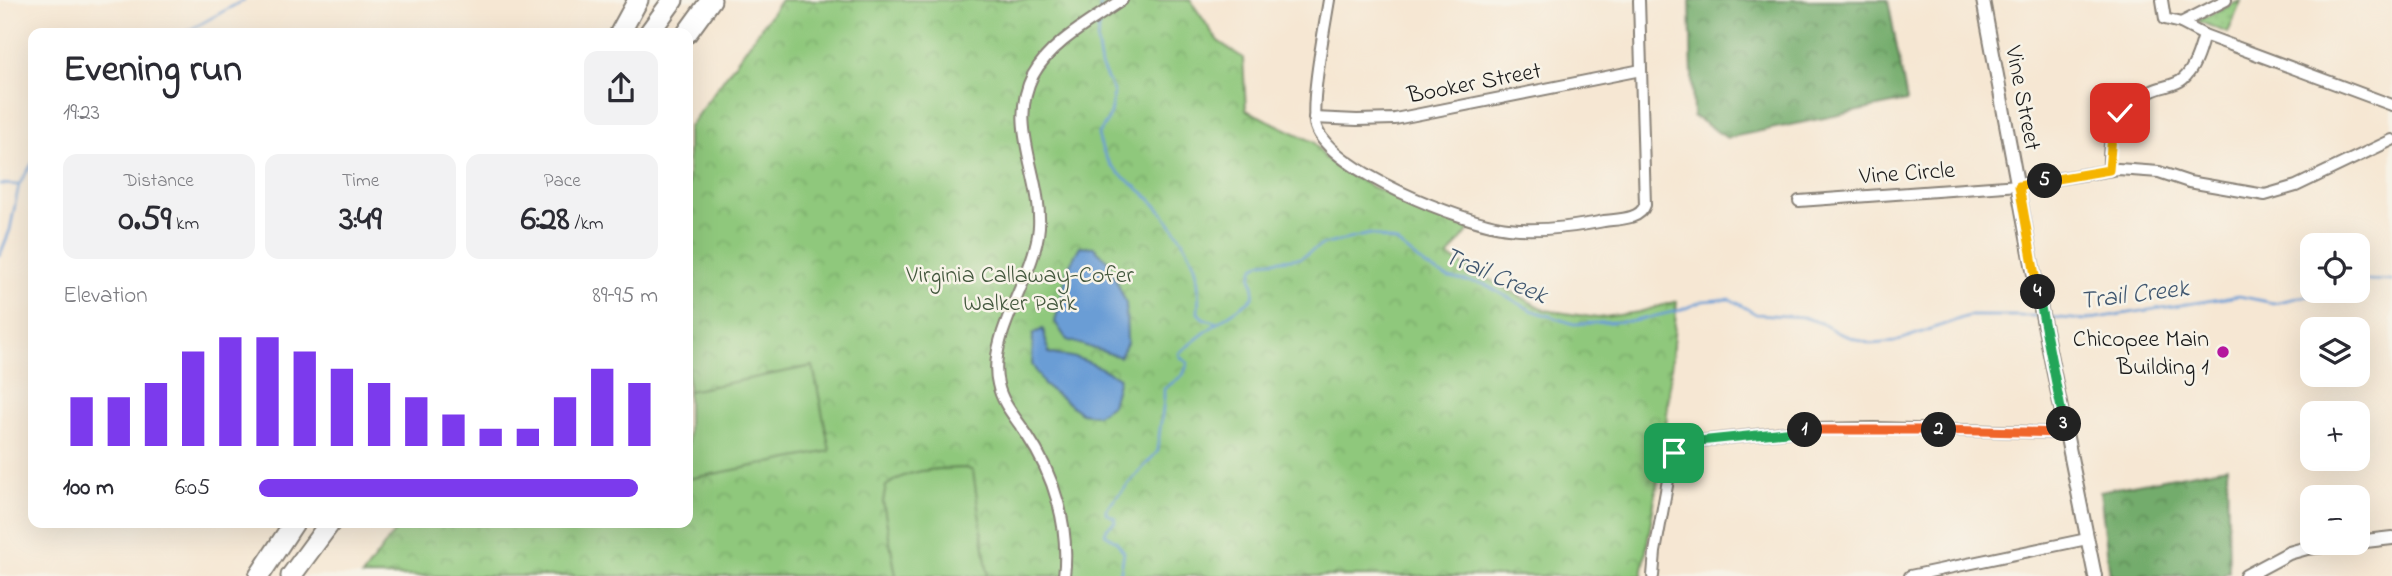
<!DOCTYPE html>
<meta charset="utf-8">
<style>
body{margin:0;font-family:"Indie Flower",sans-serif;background:#f2f2f3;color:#2b2b33;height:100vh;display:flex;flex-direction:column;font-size:26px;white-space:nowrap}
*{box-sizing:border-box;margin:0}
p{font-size:23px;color:#7c7c81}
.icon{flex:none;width:38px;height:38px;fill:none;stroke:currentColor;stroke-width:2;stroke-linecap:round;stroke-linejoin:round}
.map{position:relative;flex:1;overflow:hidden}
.details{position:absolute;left:28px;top:28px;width:665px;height:500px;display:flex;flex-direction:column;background:#fff;border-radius:14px;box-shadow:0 7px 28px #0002}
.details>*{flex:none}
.buttons{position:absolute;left:2300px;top:233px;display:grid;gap:14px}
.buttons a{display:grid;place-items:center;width:70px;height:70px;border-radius:14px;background:#fff;box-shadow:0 7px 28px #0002;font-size:35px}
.pin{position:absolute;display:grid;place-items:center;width:60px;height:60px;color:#fff;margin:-30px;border-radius:14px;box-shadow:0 4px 10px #0006}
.km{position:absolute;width:35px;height:35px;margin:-18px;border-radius:50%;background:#222;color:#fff;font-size:19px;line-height:35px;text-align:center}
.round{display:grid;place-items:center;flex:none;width:74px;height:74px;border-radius:14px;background:#f2f2f3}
.head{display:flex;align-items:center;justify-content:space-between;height:119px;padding:0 35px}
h1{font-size:38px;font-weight:800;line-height:52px}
.stats{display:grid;grid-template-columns:repeat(3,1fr);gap:10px;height:119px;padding:7px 35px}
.stats div{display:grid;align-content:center;border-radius:14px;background:#f2f2f3;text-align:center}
.stats b{font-size:35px;font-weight:800}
.stats small{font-size:19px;font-weight:400}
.stats p{font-size:19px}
.chart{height:196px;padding:14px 35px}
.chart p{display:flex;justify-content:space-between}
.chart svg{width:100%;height:126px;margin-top:7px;stroke:#7c3aed;stroke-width:6}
ul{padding:0 35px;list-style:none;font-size:23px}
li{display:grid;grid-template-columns:112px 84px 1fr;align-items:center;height:52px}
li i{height:18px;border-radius:9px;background:#7c3aed}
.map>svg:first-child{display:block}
.grass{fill:url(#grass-dots);stroke:#56724c;stroke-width:2}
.forest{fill:url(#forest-crowns);stroke:#486444;stroke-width:2}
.park{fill:url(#park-crowns);stroke:#56724c;stroke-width:2}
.pitch{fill:#8fc87c;stroke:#56724c;stroke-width:2}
.water{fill:#6a9dd5;stroke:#435c78;stroke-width:2}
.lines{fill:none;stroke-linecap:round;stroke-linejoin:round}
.stream{stroke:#6a9dd5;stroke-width:2.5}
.minor-casing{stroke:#898278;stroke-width:14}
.tertiary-casing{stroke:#898278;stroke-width:16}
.motorway-casing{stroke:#898278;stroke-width:23}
.minor{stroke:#fff;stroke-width:10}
.tertiary{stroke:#fff;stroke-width:12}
.motorway{stroke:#fff;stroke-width:19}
.split-1-casing{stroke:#fff;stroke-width:14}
.split-2-casing{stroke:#fff;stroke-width:14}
.split-3-casing{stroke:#fff;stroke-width:14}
.split-4-casing{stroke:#fff;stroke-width:14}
.split-5-casing{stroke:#fff;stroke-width:14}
.split-6-casing{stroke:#fff;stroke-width:14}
.split-1{stroke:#22a559;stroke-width:9}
.split-2{stroke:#f0652b;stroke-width:9}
.split-3{stroke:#f0652b;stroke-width:9}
.split-4{stroke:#22a559;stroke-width:9}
.split-5{stroke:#f5b400;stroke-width:9}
.split-6{stroke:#f5b400;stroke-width:9}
.poi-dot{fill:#b5179e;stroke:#f7f3e8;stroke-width:2.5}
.labels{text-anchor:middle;stroke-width:5;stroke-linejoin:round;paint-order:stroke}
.street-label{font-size:24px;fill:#1c1c1c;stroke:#f7f3e8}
.park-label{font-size:24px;fill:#44583e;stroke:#f7f3e8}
.poi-label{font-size:24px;fill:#1c1c1c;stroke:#f7f3e8;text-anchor:end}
.water-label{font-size:26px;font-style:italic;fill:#3f566f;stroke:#f7f3e8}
</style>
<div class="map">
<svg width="2392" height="576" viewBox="0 0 2392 576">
<defs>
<pattern id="grass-dots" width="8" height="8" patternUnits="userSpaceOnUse" patternTransform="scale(1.75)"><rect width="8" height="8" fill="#8fc87c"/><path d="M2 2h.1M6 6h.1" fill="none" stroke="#7bab6b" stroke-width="1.8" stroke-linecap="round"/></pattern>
<pattern id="forest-crowns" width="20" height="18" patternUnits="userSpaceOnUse" patternTransform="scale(1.75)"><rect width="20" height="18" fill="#73ac6c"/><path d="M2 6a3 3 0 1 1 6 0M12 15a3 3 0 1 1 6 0" fill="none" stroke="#5e8b58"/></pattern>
<pattern id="park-crowns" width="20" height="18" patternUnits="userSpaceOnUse" patternTransform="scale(1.75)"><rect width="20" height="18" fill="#8fc87c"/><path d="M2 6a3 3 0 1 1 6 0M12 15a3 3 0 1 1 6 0" fill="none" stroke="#7bab6b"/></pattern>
</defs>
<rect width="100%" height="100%" fill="#f7f3e8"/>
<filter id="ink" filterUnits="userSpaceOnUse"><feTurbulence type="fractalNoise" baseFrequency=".0143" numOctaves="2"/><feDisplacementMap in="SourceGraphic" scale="14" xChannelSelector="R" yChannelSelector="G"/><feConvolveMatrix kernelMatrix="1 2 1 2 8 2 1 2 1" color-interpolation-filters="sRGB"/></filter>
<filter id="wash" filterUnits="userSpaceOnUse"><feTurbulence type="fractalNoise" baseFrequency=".00686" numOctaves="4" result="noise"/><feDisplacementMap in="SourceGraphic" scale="28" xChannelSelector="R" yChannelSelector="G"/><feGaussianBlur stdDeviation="1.57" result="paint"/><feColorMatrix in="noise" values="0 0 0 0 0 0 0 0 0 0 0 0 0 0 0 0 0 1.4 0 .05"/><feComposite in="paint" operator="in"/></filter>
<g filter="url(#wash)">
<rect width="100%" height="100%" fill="#f6e7d3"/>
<!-- grass -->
<polygon class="grass" points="2241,1 2228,33 2197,21 2235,3"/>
<!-- forest -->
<g class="forest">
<polygon points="1690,0 1888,0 1907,101 1727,138 1693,116"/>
<polygon points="2227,467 2229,572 2222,576 2110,576 2100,491"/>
</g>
<!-- park -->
<polygon class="park" points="781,0 1190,0 1218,41 1243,58 1246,110 1314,142 1325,158 1372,187 1471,227 1448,257 1545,310 1598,318 1639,312 1677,301 1665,437 1642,576 362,576 401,523 688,523 688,128"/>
<!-- pitch -->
<g class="pitch">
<polygon points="813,366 830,451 688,479 688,391"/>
<path d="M 966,468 L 973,471 L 988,576 L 896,576 L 883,502 L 886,486 C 910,468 937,469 966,468 Z"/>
</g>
<!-- water -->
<g class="water">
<polygon points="1080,246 1094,247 1108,261 1126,303 1127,343 1120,357 1067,340 1055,322 1069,266"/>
<path d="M 1043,329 L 1049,353 C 1057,356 1063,355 1071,357 C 1088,360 1105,370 1119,378 L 1112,405 L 1097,415 L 1081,413 L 1044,385 L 1032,364 L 1033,334 Z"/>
</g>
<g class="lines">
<!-- stream -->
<g class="stream">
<polyline points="1100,11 1101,0"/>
<path d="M 1099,21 L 1097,42 L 1101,66 L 1114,93 L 1109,118 L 1098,135 C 1107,174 1123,173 1148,197 C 1164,212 1194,252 1197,274 C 1199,287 1199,300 1198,313 L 1203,318 L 1217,323"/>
<polyline points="184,33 244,0"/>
<polyline points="0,184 19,185"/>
<polyline points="0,255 10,230 19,185 33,162"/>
<polyline points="2357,284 2368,280 2392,281"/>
<polyline points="2048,317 2084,320 2239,296 2273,303 2335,290"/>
<path d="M 1120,576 L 1124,552 L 1116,541 L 1105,534 L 1107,528 L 1115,522 L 1115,518 L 1106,513 L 1106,509 L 1158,451 C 1158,429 1165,410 1164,389 L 1183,375 L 1188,363 L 1180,357 L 1179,353 L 1217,323 L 1253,298 L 1254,289 L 1251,277 L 1254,267 L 1262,262 L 1300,258 L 1322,245 L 1370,234 L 1396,242 L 1427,267 L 1449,278 L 1484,284 L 1531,310 L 1574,324 L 1634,321 L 1681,310 L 1703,301 L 1730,299 L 1756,314 L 1803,317 L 1821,323 L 1838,333 L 1871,344 L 1894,342 L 1968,316 L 2038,316"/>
</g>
</g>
</g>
<g filter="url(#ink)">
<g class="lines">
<defs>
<g id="minor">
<path d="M 1329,0 C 1325,25 1309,107 1316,127 C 1331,171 1463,223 1508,228 C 1539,232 1573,227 1604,221 C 1618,219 1640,220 1645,205 L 1639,0"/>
<polyline points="2162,0 2165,19 2181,23 2204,35 2392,105"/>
<polyline points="2181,23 2226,0"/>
<polyline points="1314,118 1357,120 1395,119 1641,70"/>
<path d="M 2109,170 C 2108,130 2114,109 2152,91 C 2162,86 2175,86 2183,79 C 2195,69 2200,49 2204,35"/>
<polyline points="1799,201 2019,185 2118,169 2159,172 2189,182 2265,195 2296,186 2392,140"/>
<path d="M 1064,576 C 1070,527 1054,475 1027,435 C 1016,418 1002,404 998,384 C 986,336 1035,278 1039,227 C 1042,175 1007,126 1033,75 C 1051,42 1092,21 1122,0"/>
<polyline points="1653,576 1655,552 1672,458 1678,449 1690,442 1812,429 1874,428 2066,433"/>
<polyline points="1910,576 2087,539"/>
</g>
<g id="tertiary">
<polyline points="1983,0 2035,280 2095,576"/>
<polyline points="2357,542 2392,538"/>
<polyline points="2246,576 2289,553 2307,548 2356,542"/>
</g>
<g id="motorway">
<polyline points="620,33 638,0"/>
<polyline points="649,33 673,0"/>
<polyline points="687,33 711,0"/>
<polyline points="259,576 294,523"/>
<polyline points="291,576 330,523"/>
</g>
</defs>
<!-- minor casing -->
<use href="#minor" class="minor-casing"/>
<!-- tertiary casing -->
<use href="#tertiary" class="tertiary-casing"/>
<!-- motorway casing -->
<use href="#motorway" class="motorway-casing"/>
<!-- minor -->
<use href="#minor" class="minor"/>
<!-- tertiary -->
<use href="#tertiary" class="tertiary"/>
<!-- motorway -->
<use href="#motorway" class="motorway"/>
</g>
</g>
<g class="lines" filter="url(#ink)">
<defs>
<polyline id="split-1" points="1674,453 1690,442 1699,441 1805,430"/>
<polyline id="split-2" points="1805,430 1939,430"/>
<polyline id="split-3" points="1939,430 2066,433 2064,424"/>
<polyline id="split-4" points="2038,292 2064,424"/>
<polyline id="split-5" points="2038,292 2019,186 2045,181"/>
<polyline id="split-6" points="2045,181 2109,170 2113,124 2120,113"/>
</defs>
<!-- split-1 casing -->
<use href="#split-1" class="split-1-casing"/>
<!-- split-2 casing -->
<use href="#split-2" class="split-2-casing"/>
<!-- split-3 casing -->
<use href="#split-3" class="split-3-casing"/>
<!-- split-4 casing -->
<use href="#split-4" class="split-4-casing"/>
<!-- split-5 casing -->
<use href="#split-5" class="split-5-casing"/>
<!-- split-6 casing -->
<use href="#split-6" class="split-6-casing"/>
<!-- split-1 -->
<use href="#split-1" class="split-1"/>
<!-- split-2 -->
<use href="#split-2" class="split-2"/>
<!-- split-3 -->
<use href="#split-3" class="split-3"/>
<!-- split-4 -->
<use href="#split-4" class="split-4"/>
<!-- split-5 -->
<use href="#split-5" class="split-5"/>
<!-- split-6 -->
<use href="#split-6" class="split-6"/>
</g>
<!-- markers -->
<circle class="poi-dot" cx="2223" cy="352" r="7"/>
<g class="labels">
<!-- street labels -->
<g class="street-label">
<text transform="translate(1474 82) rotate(-11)" y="8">Booker Street</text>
<text transform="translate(2024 98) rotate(79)" y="8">Vine Street</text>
<text transform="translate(1907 172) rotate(-4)" y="8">Vine Circle</text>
</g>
<!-- park labels -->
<g class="park-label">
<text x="1020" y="282">Virginia Callaway-Cofer<tspan x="1020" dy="28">Walker Park</tspan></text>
</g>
<!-- poi labels -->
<g class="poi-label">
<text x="2209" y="346">Chicopee Main<tspan x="2209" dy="28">Building 1</tspan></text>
</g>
<!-- water labels -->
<g class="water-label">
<text transform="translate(1496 274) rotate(23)" y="9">Trail Creek</text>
<text transform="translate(2134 293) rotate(-7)" y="9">Trail Creek</text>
</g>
</g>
</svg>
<div class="buttons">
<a><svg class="icon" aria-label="locate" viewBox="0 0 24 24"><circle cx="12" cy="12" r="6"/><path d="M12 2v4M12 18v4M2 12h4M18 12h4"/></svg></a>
<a><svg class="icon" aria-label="layers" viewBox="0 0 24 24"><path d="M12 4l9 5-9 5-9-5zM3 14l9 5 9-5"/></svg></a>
<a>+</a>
<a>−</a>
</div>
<div class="pin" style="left:1674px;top:453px;background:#1e9e55"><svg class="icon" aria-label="arrive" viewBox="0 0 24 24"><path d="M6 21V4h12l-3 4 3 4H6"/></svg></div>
<div class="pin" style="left:2120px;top:113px;background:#d93025"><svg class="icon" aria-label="check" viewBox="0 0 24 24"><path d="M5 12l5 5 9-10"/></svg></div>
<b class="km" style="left:1805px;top:430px">1</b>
<b class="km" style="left:1939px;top:430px">2</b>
<b class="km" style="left:2064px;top:424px">3</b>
<b class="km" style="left:2038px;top:292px">4</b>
<b class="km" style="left:2045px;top:181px">5</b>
<section class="details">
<div class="head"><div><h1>Evening run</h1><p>19:23</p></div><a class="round"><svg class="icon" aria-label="share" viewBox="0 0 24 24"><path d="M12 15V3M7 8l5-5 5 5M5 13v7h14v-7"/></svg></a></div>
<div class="stats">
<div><p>Distance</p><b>0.59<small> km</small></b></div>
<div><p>Time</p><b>3:49</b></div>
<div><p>Pace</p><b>6:28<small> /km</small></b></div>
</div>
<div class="chart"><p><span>Elevation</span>89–95 m</p>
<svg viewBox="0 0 160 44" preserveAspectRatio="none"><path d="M5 44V27M15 44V27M25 44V22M35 44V11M45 44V6M55 44V6M65 44V11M75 44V17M85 44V22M95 44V27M105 44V33M115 44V38M125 44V38M135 44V27M145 44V17M155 44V22"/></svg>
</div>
<ul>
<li><b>100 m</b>6:05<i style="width:95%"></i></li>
</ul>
</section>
</div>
